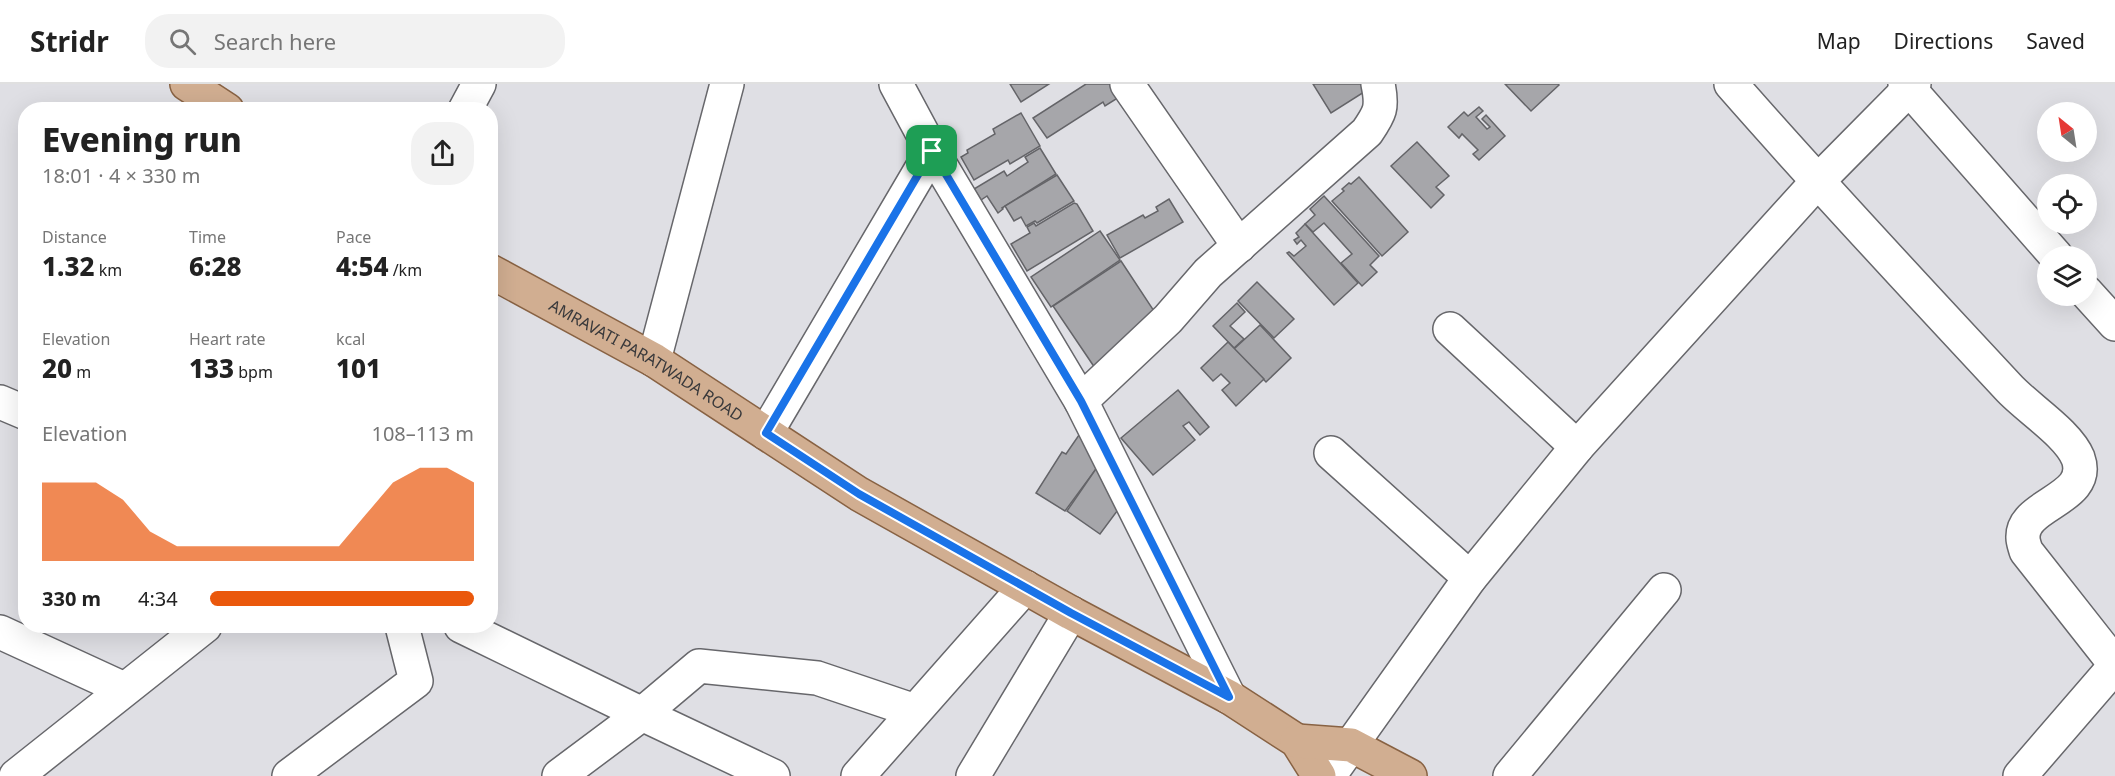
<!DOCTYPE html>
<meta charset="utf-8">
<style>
body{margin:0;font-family:"Noto Sans",sans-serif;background:#f2f2f2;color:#222;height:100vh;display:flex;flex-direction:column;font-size:22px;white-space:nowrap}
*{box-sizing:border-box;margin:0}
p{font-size:20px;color:#767676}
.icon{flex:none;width:33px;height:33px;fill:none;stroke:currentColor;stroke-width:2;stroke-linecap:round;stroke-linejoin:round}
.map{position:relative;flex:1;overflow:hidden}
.details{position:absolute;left:18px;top:18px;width:480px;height:531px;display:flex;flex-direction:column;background:#fff;border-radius:24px;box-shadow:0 6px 24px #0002}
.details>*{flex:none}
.needle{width:39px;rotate:330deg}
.fabs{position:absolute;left:2037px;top:18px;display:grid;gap:12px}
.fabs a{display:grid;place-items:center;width:60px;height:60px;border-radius:50%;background:#fff;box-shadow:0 6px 24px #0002;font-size:30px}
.pin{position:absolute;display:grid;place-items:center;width:51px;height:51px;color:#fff;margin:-26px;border-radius:12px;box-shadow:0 3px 9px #0006}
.round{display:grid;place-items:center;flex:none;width:63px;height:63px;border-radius:24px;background:#f2f2f2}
.summary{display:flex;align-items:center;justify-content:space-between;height:102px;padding:0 24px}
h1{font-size:33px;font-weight:800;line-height:45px}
.stats{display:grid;grid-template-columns:repeat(3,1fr);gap:9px;height:102px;padding:6px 24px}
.stats div{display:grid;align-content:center}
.stats b{font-size:26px;font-weight:800}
.stats small{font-size:16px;font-weight:400}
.stats p{font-size:16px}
.chart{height:168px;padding:12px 24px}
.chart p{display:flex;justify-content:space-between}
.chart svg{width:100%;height:108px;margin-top:6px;fill:#ea580c;opacity:.7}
ul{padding:0 24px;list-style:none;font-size:20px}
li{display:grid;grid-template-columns:96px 72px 1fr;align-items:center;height:45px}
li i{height:15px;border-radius:8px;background:#ea580c}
header{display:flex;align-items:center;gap:36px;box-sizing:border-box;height:84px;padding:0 30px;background:#fff;border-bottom:2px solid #e0e0e0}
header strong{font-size:28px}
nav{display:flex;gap:33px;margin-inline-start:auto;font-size:21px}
.search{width:420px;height:54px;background:#f2f2f2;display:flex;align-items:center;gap:15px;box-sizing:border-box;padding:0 21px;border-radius:24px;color:#767676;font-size:22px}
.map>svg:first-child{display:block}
.building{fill:#a6a6aa;stroke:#646468;stroke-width:1.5}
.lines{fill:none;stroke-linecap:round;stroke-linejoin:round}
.minor-casing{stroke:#67676b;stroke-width:36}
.major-casing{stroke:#886243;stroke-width:36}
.minor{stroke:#fff;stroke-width:33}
.major{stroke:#d1ae91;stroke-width:33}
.route-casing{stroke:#fff;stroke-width:12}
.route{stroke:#1a73e8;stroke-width:8}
.labels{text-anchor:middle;stroke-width:5;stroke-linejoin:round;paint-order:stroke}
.street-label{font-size:16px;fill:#39393b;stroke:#dfdfe4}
</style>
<header>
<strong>Stridr</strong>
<div class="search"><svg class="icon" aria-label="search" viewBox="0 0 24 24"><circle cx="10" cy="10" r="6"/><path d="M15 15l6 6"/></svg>Search here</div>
<nav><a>Map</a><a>Directions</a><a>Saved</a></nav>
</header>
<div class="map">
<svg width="2115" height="692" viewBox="0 0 2115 692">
<rect width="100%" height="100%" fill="#dfdfe4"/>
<!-- building -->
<g class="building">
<polygon points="1010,0 1049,0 1021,18"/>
<polygon points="1086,0 1117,0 1124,10 1105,22 1103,18 1047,54 1033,34"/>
<polygon points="1313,0 1370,0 1372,3 1331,29"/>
<polygon points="1505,0 1558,0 1559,1 1531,27"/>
<polygon points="1479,23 1483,27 1476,33 1487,45 1490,43 1482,35 1486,31 1505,52 1479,76 1473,70 1478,66 1462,50 1459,54 1448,43 1464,28 1468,32"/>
<polygon points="1021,29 1040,62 1010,80 1008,76 974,96 961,73 968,69 967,66 995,50 993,45"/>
<polygon points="1417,58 1449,92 1436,103 1444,111 1431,124 1391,82"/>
<polygon points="1040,64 1056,90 1002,124 1003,125 998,129 987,112 981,116 974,105 1004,87 1007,92 1028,78 1025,73"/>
<polygon points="1057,91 1074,117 1037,139 1035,137 1026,142 1021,133 1014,137 1005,122"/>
<polygon points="1359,93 1408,148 1382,172 1332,117 1344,107 1342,105 1349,99 1351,100"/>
<polygon points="1324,112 1379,172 1370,181 1377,188 1362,202 1341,179 1352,170 1324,139 1313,148 1305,140 1315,131 1310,125"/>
<polygon points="1169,115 1183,138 1120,174 1107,151 1143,131 1145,134 1158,127 1156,123"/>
<polygon points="1074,119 1077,120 1093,147 1027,187 1011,160 1030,149 1027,143 1034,139 1036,142"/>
<polygon points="1305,140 1358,199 1334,221 1287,169 1289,168 1294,172 1306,162 1301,156 1297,160 1294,156 1299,153 1296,149"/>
<polygon points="1100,147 1120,176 1051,223 1031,193"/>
<polygon points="1121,177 1156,230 1095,284 1053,222"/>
<polygon points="1257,198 1294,235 1274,254 1238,217"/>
<polygon points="1237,219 1245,228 1230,242 1244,255 1234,264 1213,242"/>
<polygon points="1260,241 1291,274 1266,298 1234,265"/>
<polygon points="1228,258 1264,295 1236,322 1222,306 1230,299 1221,290 1213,297 1201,284"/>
<polygon points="1178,306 1209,343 1200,351 1189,338 1183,342 1195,356 1153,391 1121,354"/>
<polygon points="1079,351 1085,355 1099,381 1065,427 1036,409 1062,368 1066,370"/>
<polygon points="1100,379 1123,419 1100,450 1067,427"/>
</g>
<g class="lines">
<defs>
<g id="minor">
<polyline points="896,0 932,67 1081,317 1229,613"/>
<polyline points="1127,0 1239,162"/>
<path d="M 1731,0 C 1821,103 1915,203 2008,303 C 2027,324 2068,349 2078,374 C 2093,416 2021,419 2023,454 C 2023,458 2025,463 2026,467 L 2115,580"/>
<polyline points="1905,0 2056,172"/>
<polyline points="465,26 479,0"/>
<polyline points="2086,208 2115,240"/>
<polyline points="1450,245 1577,363"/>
<polyline points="654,276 727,0"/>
<path d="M 1081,317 L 1168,235 L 1208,189 L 1367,48 C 1380,29 1383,24 1378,0"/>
<polyline points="0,318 26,329"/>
<polyline points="766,349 932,67"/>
<polyline points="1331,369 1470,494"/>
<polyline points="461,542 642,630 773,692"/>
<polyline points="0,548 124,605"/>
<polyline points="16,692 205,542"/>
<polyline points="289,692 416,597 402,542"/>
<polyline points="559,692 642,630 699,582 817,594 915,627"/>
<polyline points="858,692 1025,503"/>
<polyline points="973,692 1071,529"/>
<polyline points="1329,692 1470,494 1577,363 1817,98 1914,0"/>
<polyline points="1510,692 1664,506"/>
<polyline points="2020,692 2115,582"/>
</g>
<g id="major">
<polyline points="187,0 227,26"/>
<path id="s1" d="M 490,187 L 654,276 L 859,410 L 1071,529 L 1229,613 L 1297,657 L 1319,692"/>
<polyline points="1297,657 1351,661 1410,692"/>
</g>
</defs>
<!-- minor casing -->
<use href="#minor" class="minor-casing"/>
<!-- major casing -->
<use href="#major" class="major-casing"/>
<!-- minor -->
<use href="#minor" class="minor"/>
<!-- major -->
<use href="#major" class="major"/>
</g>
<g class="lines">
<defs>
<polygon id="route" points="932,67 1081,317 1229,613 1071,529 859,410 766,349"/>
</defs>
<!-- route casing -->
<use href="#route" class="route-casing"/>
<!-- route -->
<use href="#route" class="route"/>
</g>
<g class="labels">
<!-- street labels -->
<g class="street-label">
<text dy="6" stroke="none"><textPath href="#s1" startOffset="180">AMRAVATI PARATWADA ROAD</textPath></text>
</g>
</g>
</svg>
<div class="fabs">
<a><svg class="needle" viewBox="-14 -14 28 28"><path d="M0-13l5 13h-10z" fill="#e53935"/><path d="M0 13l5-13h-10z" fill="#767676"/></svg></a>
<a><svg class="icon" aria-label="locate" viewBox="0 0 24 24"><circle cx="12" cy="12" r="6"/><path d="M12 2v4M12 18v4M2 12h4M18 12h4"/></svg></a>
<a><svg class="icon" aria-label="layers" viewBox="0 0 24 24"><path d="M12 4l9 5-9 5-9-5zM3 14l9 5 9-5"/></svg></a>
</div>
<div class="pin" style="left:932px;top:67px;background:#1e9e55"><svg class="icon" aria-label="arrive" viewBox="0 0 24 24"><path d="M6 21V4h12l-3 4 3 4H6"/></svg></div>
<section class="details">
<div class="summary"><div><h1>Evening run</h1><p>18:01 · 4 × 330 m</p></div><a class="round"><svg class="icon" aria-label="share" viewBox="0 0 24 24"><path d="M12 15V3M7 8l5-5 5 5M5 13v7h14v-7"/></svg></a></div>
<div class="stats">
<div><p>Distance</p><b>1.32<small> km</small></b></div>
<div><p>Time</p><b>6:28</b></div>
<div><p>Pace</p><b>4:54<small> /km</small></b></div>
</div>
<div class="stats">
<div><p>Elevation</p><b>20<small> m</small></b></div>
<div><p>Heart rate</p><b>133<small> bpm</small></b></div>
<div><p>kcal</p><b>101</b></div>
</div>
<div class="chart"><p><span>Elevation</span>108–113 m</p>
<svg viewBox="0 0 160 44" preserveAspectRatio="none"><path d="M0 44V12L10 12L20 12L30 19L40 32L50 38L60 38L70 38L80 38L90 38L100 38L110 38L120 25L130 12L140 6L150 6L160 12V44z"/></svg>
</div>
<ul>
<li><b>330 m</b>4:34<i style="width:100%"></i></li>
</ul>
</section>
</div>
